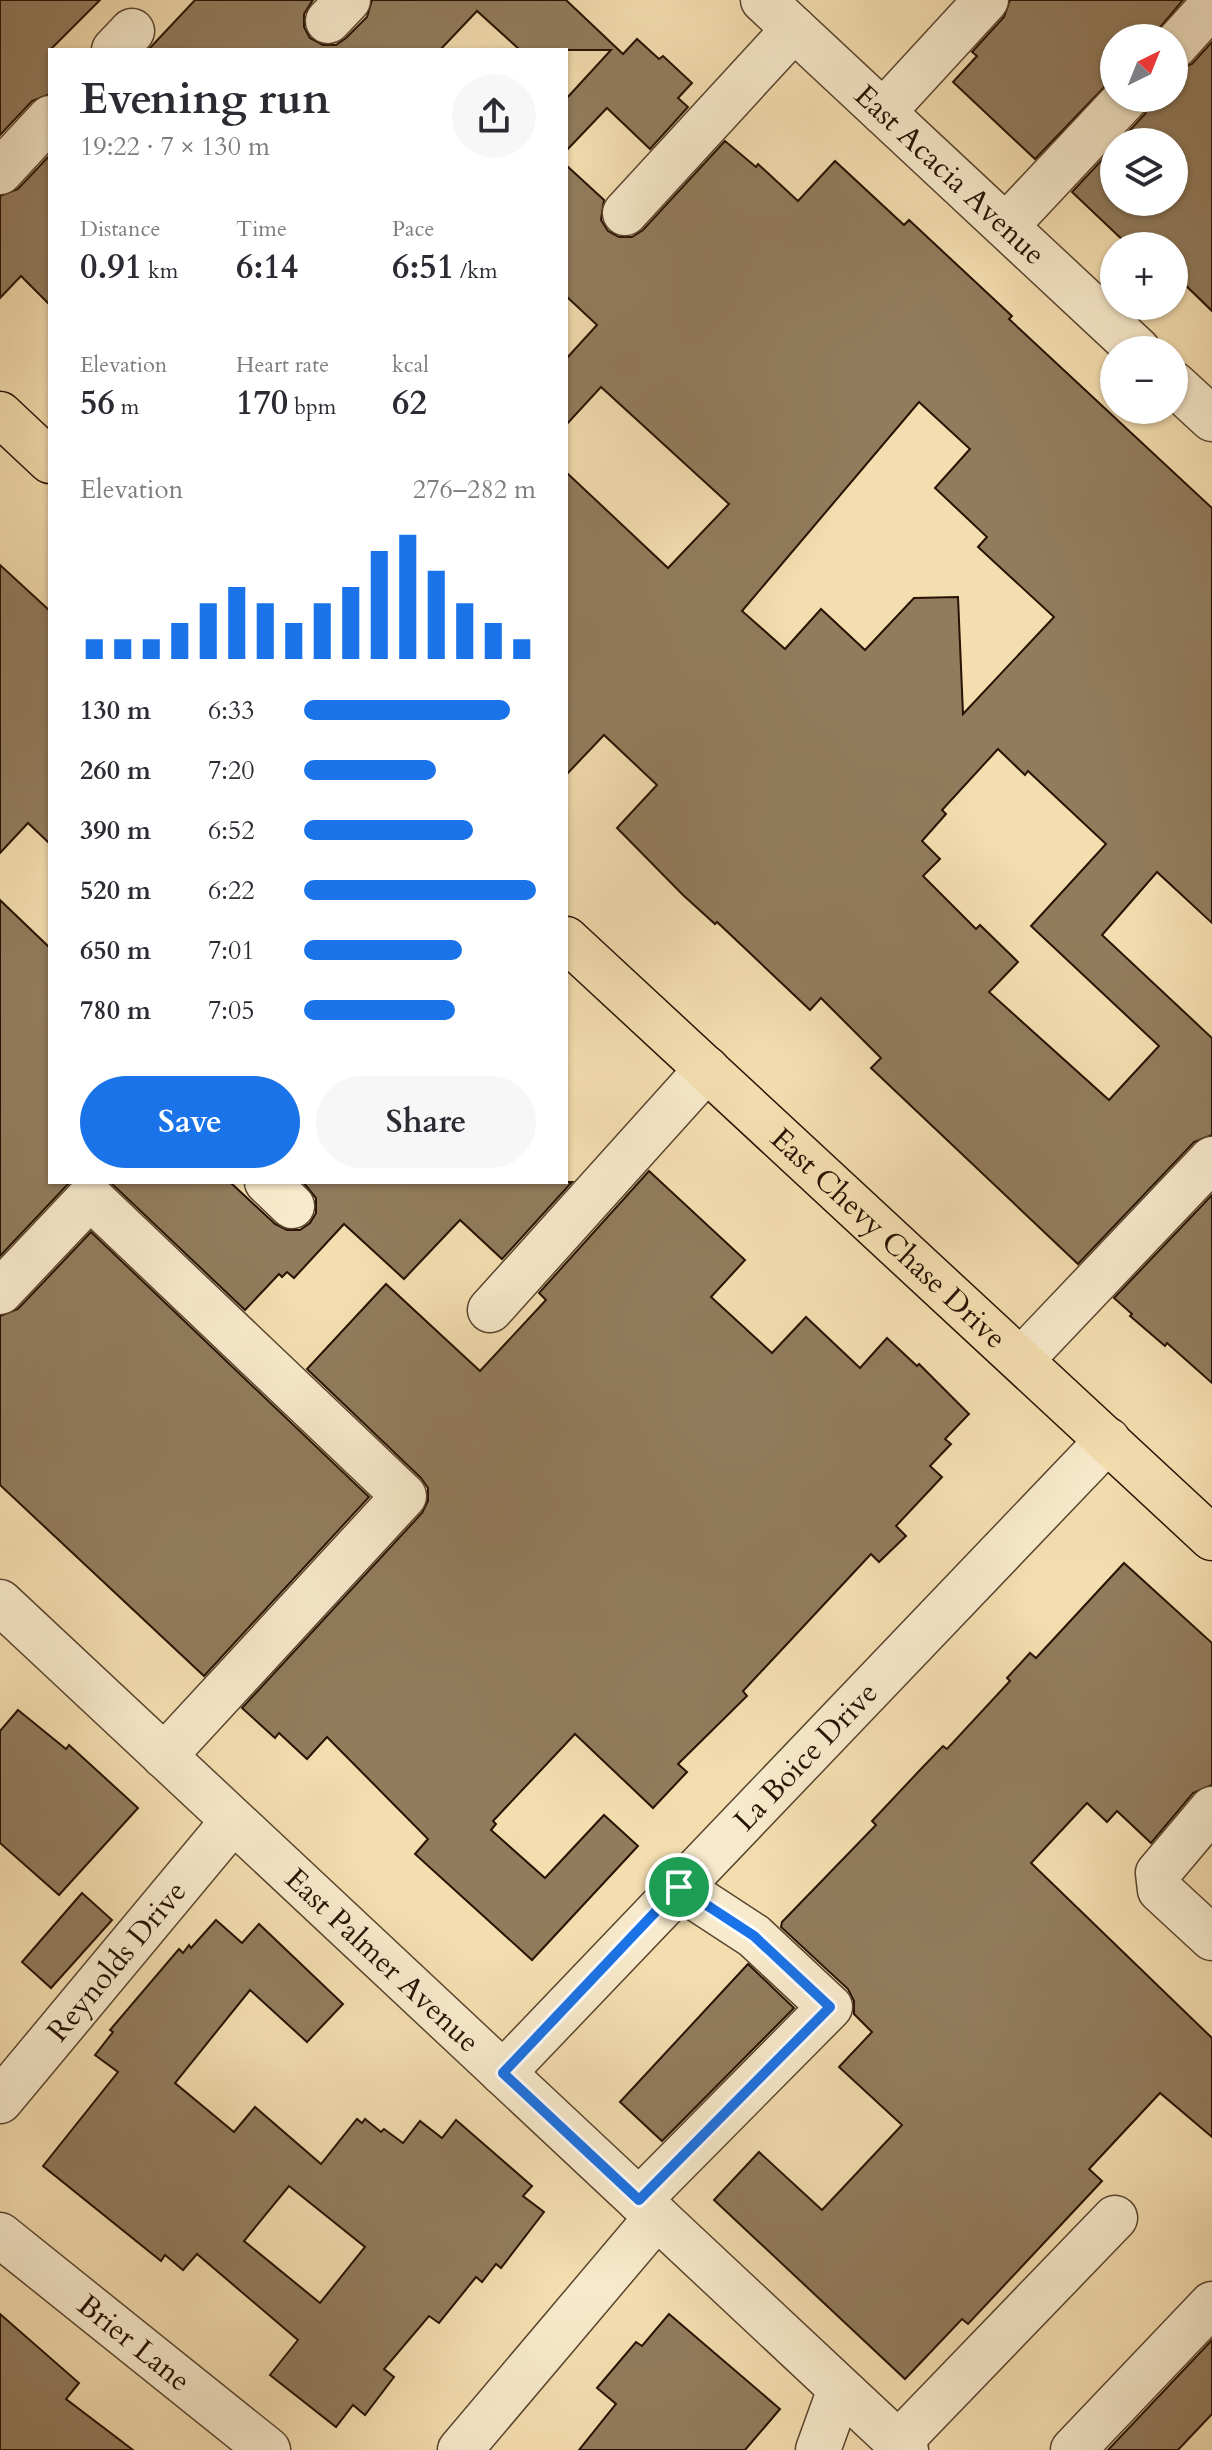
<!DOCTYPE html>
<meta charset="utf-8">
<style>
body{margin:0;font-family:Cardo,serif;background:#f7f7f7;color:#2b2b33;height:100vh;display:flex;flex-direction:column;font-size:30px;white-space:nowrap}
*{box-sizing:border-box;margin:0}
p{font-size:26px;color:#7c7c81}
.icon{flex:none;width:44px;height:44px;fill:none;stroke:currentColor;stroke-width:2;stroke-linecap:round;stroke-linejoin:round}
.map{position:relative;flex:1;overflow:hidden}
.side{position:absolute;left:48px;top:48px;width:520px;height:1136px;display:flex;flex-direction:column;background:#fff;border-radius:0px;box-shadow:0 2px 6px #0004}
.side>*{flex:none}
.needle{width:52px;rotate:43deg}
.tools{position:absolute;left:1100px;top:24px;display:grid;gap:16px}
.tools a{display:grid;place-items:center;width:88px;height:88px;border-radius:50%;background:#fff;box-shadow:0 2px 6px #0004;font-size:40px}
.pin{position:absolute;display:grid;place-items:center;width:68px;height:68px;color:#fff;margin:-34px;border:4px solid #fff;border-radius:50%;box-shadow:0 2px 8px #0007}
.round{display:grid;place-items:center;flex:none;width:84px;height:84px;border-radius:42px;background:#f7f7f7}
.head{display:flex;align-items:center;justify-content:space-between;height:136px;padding:0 32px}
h1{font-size:44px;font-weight:700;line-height:60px}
.metrics{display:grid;grid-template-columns:repeat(3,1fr);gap:12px;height:136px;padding:8px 32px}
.metrics div{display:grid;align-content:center}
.metrics b{font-size:34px;font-weight:700}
.metrics small{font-size:22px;font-weight:400}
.metrics p{font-size:22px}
.chart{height:224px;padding:16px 32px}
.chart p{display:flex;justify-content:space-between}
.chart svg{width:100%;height:144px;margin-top:8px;stroke:#1a73e8;stroke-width:6}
.action{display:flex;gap:16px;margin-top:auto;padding:16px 32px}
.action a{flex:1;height:92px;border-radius:48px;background:#1a73e8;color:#fff;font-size:32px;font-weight:700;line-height:92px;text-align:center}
.action a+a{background:#f7f7f7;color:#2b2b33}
ul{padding:0 32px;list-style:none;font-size:26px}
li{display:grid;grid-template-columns:128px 96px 1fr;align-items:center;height:60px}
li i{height:20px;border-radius:10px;background:#1a73e8}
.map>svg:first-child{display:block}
.building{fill:#927c5d;stroke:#271203;stroke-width:2;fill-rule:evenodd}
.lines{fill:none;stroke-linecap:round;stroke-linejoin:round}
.minor-casing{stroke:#5a452e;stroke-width:47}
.major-casing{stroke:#271203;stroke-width:47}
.minor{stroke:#f8eacc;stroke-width:44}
.major{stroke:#f4deb0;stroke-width:44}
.route-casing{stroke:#fff;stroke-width:16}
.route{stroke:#1a73e8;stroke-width:10}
.labels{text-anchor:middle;stroke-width:7;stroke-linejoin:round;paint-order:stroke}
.street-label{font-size:30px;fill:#271203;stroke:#f8eacc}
</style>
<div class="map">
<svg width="1212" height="2450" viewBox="0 0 1212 2450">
<rect width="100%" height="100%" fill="#f4deb0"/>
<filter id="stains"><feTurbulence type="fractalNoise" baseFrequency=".0025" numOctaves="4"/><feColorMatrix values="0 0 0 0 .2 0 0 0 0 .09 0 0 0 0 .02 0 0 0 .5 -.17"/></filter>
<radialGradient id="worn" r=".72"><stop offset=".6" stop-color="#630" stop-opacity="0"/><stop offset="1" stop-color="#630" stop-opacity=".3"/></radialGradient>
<!-- building -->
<g class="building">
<polygon points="0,0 100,0 50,50 50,94 32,101 0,135"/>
<polygon points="195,0 313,0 304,14 304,27 310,38 323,45 336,45 346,38 367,17 372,0 566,0 623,54 637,39 659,59 663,56 692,83 678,98 688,107 650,149 607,108 566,151 566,99 611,50 520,50 477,11 440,50 148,50"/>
<polygon points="1010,0 1183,0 1151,38 1114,38 1114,77 1035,159 953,82 977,56 972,52 1004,17"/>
<polygon points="1212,42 1212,311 1174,274 1174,246 1129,246 1072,192 1114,147 1114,202 1174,202 1174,142 1119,142 1145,114 1150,98 1174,98 1174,71 1192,64"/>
<path d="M 725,141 L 756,167 L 758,164 L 798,201 L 835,161 L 904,225 L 909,220 L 1012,316 L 1009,319 L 1212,508 L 1212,923 L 1157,872 L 1102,935 L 1212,1038 L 1212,1135 L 1194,1142 L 1078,1264 L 871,1068 L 881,1058 L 821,998 L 810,1010 L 717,922 L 715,924 L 683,895 L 617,828 L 657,785 L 604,735 L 566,775 L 566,472 L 668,568 L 729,504 L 601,387 L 566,425 L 566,359 L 597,325 L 566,296 L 566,165 L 604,200 L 601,220 L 608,231 L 619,237 L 632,237 L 643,230 ZM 919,402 L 970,449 L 935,488 L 987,537 L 978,547 L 1054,617 L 963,714 L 958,597 L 914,598 L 865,650 L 821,609 L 785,649 L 742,611 ZM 998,749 L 1025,775 L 1028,771 L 1106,844 L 1031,926 L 1159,1046 L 1109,1100 L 989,992 L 1018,962 L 980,925 L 976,929 L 923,876 L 940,859 L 922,841 L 946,814 L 942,810 Z"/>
<polygon points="50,155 50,305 21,276 0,298 0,196 18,189"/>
<polygon points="0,565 50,611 50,844 28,823 0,853"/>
<polygon points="0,900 50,948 50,1182 70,1182 0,1256"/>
<polygon points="649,1171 745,1260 711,1297 772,1353 806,1317 860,1368 887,1338 917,1366 919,1364 969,1414 945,1439 951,1444 930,1466 942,1477 896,1526 906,1536 879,1562 871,1554 743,1691 747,1696 678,1764 687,1772 653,1808 575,1734 493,1821 496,1824 491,1830 545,1878 604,1815 638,1846 532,1960 415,1854 428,1839 327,1737 307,1759 279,1733 275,1738 242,1708 422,1513 428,1501 428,1488 421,1478 307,1369 386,1284 480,1371 546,1300 539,1293"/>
<polygon points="110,1182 230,1182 275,1224 287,1230 300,1230 310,1223 316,1213 316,1198 303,1182 572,1182 502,1259 460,1220 404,1279 344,1224 294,1278 287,1272 282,1277 279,1274 245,1310"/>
<polygon points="1212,1195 1212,1383 1167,1343 1165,1346 1130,1316 1132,1314 1114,1298"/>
<polygon points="91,1232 369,1497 204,1676 0,1485 0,1316 18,1309"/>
<polygon points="1124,1563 1212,1643 1212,1785 1193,1793 1151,1843 1117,1811 1107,1822 1087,1803 1031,1863 1212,2038 1212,2137 1160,2093 1089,2169 1102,2181 968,2324 962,2319 905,2379 714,2200 759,2152 822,2210 902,2125 839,2067 872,2032 854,2014 854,2001 848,1989 781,1927 782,1922 876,1825 872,1821 920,1770 943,1746 947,1749 1010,1681 1007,1678 1030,1653 1036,1658"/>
<polygon points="18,1710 66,1749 69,1745 138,1808 59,1895 0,1843 0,1731"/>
<polygon points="82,1893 112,1920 51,1988 22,1962"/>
<path d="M 216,1920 L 242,1943 L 259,1924 L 343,2004 L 307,2042 L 250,1990 L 175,2083 L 234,2132 L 255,2107 L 321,2164 L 357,2119 L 362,2123 L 365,2119 L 381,2132 L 384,2129 L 403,2143 L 420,2121 L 442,2138 L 456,2120 L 532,2186 L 523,2196 L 544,2212 L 501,2268 L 496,2264 L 482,2282 L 476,2277 L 439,2323 L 429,2316 L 384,2369 L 394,2377 L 365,2415 L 353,2405 L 336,2427 L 270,2375 L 298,2340 L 197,2254 L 183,2270 L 165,2255 L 161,2261 L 43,2166 L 118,2072 L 95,2055 L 113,2032 L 110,2030 L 179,1949 L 183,1953 L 189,1945 L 191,1948 ZM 289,2186 L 365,2247 L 320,2303 L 244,2241 Z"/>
<polygon points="748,1964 794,2008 662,2141 620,2102"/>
<polygon points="0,2314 79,2383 66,2399 133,2450 0,2450"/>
<polygon points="669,2314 780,2409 745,2450 579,2450 616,2404 597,2388 636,2342 642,2346"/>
<polygon points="1212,2340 1212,2414 1178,2450 1108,2450"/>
</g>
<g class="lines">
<defs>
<g id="minor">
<path id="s1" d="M 763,0 L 1138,350"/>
<polyline points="328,21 348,0"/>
<polyline points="1174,47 1212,5"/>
<polyline points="114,50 132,31"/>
<polyline points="883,112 986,0"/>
<polyline points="0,172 50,118"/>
<polyline points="625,213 794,29"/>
<polyline points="1006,226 1126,98"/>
<polyline points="1174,384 1212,419"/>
<polyline points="267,1182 292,1206"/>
<polyline points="0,1292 90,1197 404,1496 164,1756"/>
<polyline points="490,1310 707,1069"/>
<polyline points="1021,1360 1212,1159"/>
<path id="s2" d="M 0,1602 L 906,2450"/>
<polyline points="1212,1809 1158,1873 1160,1890 1212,1938"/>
<path id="s3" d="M 503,2073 L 1108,1440"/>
<path id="s4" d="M 0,2101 L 233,1821"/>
<polyline points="639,2200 830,2007 754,1936 679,1887"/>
<path id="s5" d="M 0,2235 L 268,2450"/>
<polyline points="898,2443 1115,2218"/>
<polyline points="460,2450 657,2217"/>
<polyline points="818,2450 840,2389"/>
<polyline points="1073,2450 1212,2304"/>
</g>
<g id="major">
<polyline points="0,414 50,461"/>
<path id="s6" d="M 566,939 L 1212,1538"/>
</g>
</defs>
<!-- minor casing -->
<use href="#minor" class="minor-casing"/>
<!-- major casing -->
<use href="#major" class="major-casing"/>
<!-- minor -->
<use href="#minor" class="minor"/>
<!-- major -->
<use href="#major" class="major"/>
</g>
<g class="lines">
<defs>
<polygon id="route" points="679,1887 754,1936 830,2007 639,2200 503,2073"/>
</defs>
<!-- route casing -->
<use href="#route" class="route-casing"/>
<!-- route -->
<use href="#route" class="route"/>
</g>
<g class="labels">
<!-- street labels -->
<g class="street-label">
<text dy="10" stroke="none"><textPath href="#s1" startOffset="256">East Acacia Avenue</textPath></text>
<text dy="10" stroke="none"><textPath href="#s6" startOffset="440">East Chevy Chase Drive</textPath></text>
<text dy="10" stroke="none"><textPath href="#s3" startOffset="438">La Boice Drive</textPath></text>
<text dy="10" stroke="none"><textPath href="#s4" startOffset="182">Reynolds Drive</textPath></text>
<text dy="10" stroke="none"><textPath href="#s2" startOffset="524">East Palmer Avenue</textPath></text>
<text dy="10" stroke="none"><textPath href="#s5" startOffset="172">Brier Lane</textPath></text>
</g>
</g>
<rect width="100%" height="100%" filter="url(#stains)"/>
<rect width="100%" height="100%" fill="url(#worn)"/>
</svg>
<div class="tools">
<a><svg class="needle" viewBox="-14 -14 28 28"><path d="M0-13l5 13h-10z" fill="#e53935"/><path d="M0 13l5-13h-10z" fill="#7c7c81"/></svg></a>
<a><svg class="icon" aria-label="layers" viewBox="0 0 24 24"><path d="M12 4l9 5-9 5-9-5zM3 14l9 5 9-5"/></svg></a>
<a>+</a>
<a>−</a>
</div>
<div class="pin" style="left:679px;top:1887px;background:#1e9e55"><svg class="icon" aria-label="arrive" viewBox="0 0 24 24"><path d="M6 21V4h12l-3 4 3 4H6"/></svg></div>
<section class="side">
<div class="head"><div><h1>Evening run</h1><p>19:22 · 7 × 130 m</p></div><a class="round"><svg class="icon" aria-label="share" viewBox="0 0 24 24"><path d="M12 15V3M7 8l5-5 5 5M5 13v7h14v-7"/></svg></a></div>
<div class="metrics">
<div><p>Distance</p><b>0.91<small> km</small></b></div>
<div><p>Time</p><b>6:14</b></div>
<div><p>Pace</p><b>6:51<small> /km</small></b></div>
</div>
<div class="metrics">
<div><p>Elevation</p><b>56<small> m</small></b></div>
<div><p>Heart rate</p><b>170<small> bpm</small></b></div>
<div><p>kcal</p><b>62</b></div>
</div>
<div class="chart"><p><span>Elevation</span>276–282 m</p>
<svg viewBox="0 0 160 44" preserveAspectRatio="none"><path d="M5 44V38M15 44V38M25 44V38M35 44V33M45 44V27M55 44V22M65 44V27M75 44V33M85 44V27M95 44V22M105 44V11M115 44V6M125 44V17M135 44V27M145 44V33M155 44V38"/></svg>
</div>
<ul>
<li><b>130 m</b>6:33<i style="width:89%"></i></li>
<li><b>260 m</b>7:20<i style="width:57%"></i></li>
<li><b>390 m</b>6:52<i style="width:73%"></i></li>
<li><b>520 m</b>6:22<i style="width:100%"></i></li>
<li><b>650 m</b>7:01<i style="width:68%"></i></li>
<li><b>780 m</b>7:05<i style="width:65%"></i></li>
</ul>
<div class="action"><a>Save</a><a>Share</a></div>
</section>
</div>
